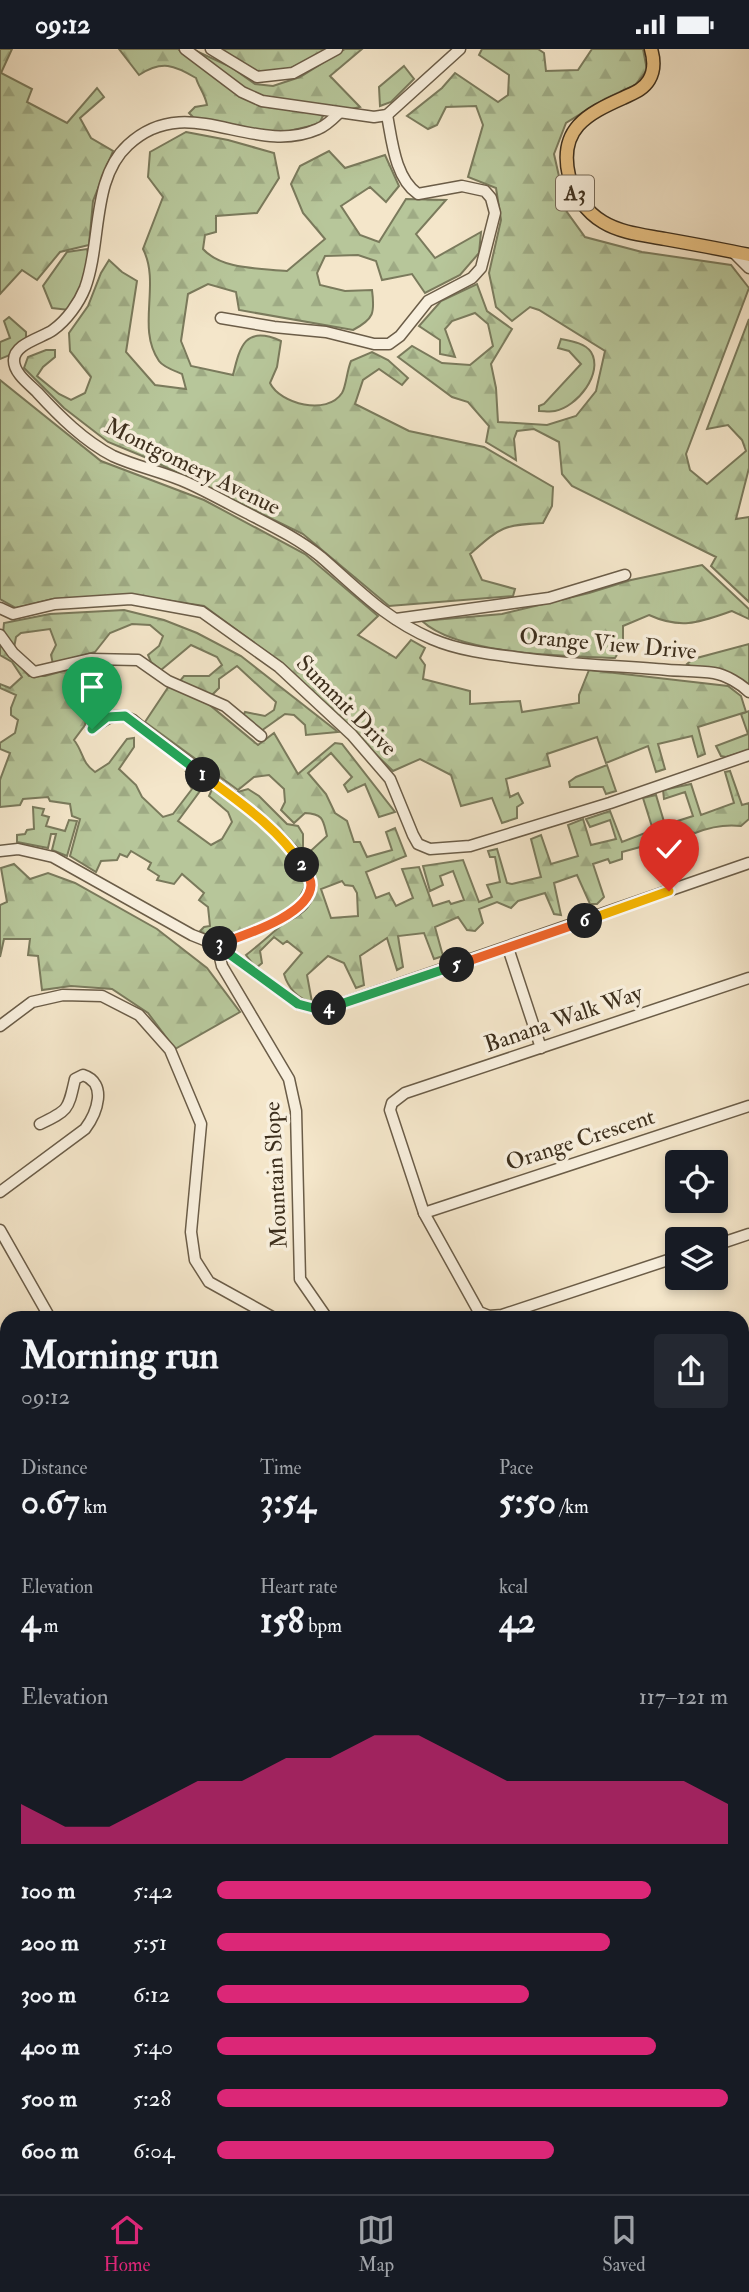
<!DOCTYPE html>
<meta charset="utf-8">
<style>
body{margin:0;font-family:"IM FELL Double Pica",serif;background:#242831;color:#f1f3f6;height:100vh;display:flex;flex-direction:column;font-size:26px;white-space:nowrap}
*{box-sizing:border-box;margin:0}
p{font-size:23px;color:#9ea1a6}
.icon{flex:none;width:38px;height:38px;fill:none;stroke:currentColor;stroke-width:2;stroke-linecap:round;stroke-linejoin:round}
.map{position:relative;flex:1;overflow:hidden}
.panel{position:absolute;left:0px;top:1262px;width:749px;height:884px;display:flex;flex-direction:column;background:#171b24;border-radius:21px 21px 0 0;box-shadow:0 4px 10px #0003}
.panel>*{flex:none}
.buttons{position:absolute;left:665px;top:1101px;display:grid;gap:14px}
.buttons a{display:grid;place-items:center;width:63px;height:63px;border-radius:7px;background:#171b24;box-shadow:0 4px 10px #0003;font-size:35px}
.pin{position:absolute;display:grid;place-items:center;width:60px;height:60px;color:#fff;margin:-72px -30px;border-radius:50% 50% 50% 0;rotate:-45deg;box-shadow:0 0 7px #0007}
.pin .icon{rotate:45deg}
.km{position:absolute;width:35px;height:35px;margin:-18px;border-radius:50%;background:#222;color:#fff;font-size:19px;line-height:35px;text-align:center}
.round{display:grid;place-items:center;flex:none;width:74px;height:74px;border-radius:7px;background:#242831}
.headline{display:flex;align-items:center;justify-content:space-between;height:119px;padding:0 21px}
h1{font-size:38px;font-weight:800;line-height:52px}
.stats{display:grid;grid-template-columns:repeat(3,1fr);gap:10px;height:119px;padding:7px 21px}
.stats div{display:grid;align-content:center}
.stats b{font-size:35px;font-weight:800}
.stats small{font-size:19px;font-weight:400}
.stats p{font-size:19px}
.chart{height:196px;padding:14px 21px}
.chart p{display:flex;justify-content:space-between}
.chart svg{width:100%;height:126px;margin-top:7px;fill:#db2777;opacity:.7}
ul{padding:0 21px;list-style:none;font-size:23px}
li{display:grid;grid-template-columns:112px 84px 1fr;align-items:center;height:52px}
li i{height:18px;border-radius:9px;background:#db2777}
.status{display:flex;justify-content:space-between;align-items:center;height:49px;padding:0 35px;background:#171b24;direction:ltr}
.status svg{height:19px;fill:currentColor}
.menu{display:flex;justify-content:space-around;align-items:center;height:98px;border-top:2px solid #363941;background:#171b24;font-size:19px;color:#9ea1a6}
.menu a{display:grid;justify-items:center;gap:4px}
.menu .on{color:#db2777}
.map>svg:first-child{display:block}
.green{fill:#b7c69a;stroke:#7a7a5c;stroke-width:2}
.forest{fill:url(#forest-firs);stroke:#7a7a5c;stroke-width:2;fill-rule:evenodd}
.lines{fill:none;stroke-linecap:round;stroke-linejoin:round}
.minor-casing{stroke:#6b5d48;stroke-width:13}
.major-casing{stroke:#3d2f1d;stroke-width:15}
.minor{stroke:#f8efdd;stroke-width:10}
.major{stroke:#eac385;stroke-width:12}
.split-1-casing{stroke:#fff;stroke-width:14}
.split-2-casing{stroke:#fff;stroke-width:14}
.split-3-casing{stroke:#fff;stroke-width:14}
.split-4-casing{stroke:#fff;stroke-width:14}
.split-5-casing{stroke:#fff;stroke-width:14}
.split-6-casing{stroke:#fff;stroke-width:14}
.split-7-casing{stroke:#fff;stroke-width:14}
.split-1{stroke:#22a559;stroke-width:9}
.split-2{stroke:#f5b400;stroke-width:9}
.split-3{stroke:#f0652b;stroke-width:9}
.split-4{stroke:#22a559;stroke-width:9}
.split-5{stroke:#22a559;stroke-width:9}
.split-6{stroke:#f0652b;stroke-width:9}
.split-7{stroke:#f5b400;stroke-width:9}
.labels{text-anchor:middle;stroke-width:7;stroke-linejoin:round;paint-order:stroke}
.shield{fill:#f8efdd;stroke:#756957;stroke-width:2}
.shield-label{font-size:21px;font-weight:bold;fill:#3d2f1d}
.street-label{font-size:23px;fill:#3d2f1d;stroke:#f8efdd}
</style>
<div class="status"><b>09:12</b><svg viewBox="0 0 49 12"><path d="M0 12V9h3v3zM5 12V6h3v6zM10 12V3h3v9zM15 12V0h3v12zM26 1h20v11H26zM47 4h2v5h-2z"/></svg></div>
<div class="map">
<svg width="749" height="2145" viewBox="0 0 749 2145">
<defs>
<pattern id="forest-firs" width="22" height="20" patternUnits="userSpaceOnUse" patternTransform="scale(1.75)"><rect width="22" height="20" fill="#b7c69a"/><path d="M5 1l3.5 6h-7zM16 11l3.5 6h-7z" fill="#9eaa84"/></pattern>
</defs>
<rect width="100%" height="100%" fill="#f4e6ca"/>
<filter id="stains"><feTurbulence type="fractalNoise" baseFrequency=".00286" numOctaves="4"/><feColorMatrix values="0 0 0 0 .2 0 0 0 0 .09 0 0 0 0 .02 0 0 0 .5 -.17"/></filter>
<radialGradient id="worn" r=".72"><stop offset=".6" stop-color="#630" stop-opacity="0"/><stop offset="1" stop-color="#630" stop-opacity=".3"/></radialGradient>
<!-- green -->
<g class="green">
<polygon points="404,17 414,30 391,53 380,57 379,38"/>
<path d="M 87,200 C 93,219 77,244 69,261 L 52,259 L 43,237 L 67,203 Z"/>
<polygon points="9,268 26,283 26,290 10,306 0,310 0,293 10,289 4,272"/>
<path d="M 561,290 C 571,292 585,294 591,303 C 604,324 577,358 555,362 C 550,363 544,362 539,362 L 539,357 L 544,355 L 581,315 L 569,302 L 558,299 Z"/>
<polygon points="749,662 749,701 726,708 721,707 716,697 748,685 741,665"/>
<polygon points="607,716 616,742 606,745 603,738 570,738 569,733 576,728"/>
<polygon points="33,758 44,760 42,766 49,768 46,777 65,782 69,771 77,772 67,807 52,801 56,785 51,785 48,799 17,793 17,786 25,785 27,781 34,780"/>
</g>
<!-- forest -->
<g class="forest">
<polygon points="0,0 12,0 1,24 32,40 27,53 67,74 97,39 104,48 80,69 91,89 113,102 93,152 89,196 60,203 37,231 22,221 0,245"/>
<path d="M 119,0 L 178,0 L 224,36 L 260,57 L 316,64 L 323,67 L 319,75 L 272,86 L 194,69 L 189,64 L 195,58 L 207,56 C 205,45 199,39 196,29 C 174,16 162,11 139,26 Z"/>
<polygon points="192,0 231,18 255,35 273,37 300,28 345,0 362,0 330,27 360,58 343,62 253,45"/>
<polygon points="220,0 331,0 289,20 260,24"/>
<polygon points="482,0 538,0 544,4 546,22 578,21 592,0 643,0 647,21 635,36 605,50 566,74 554,105 567,163 585,188 642,203 731,216 749,239 686,405 690,421 707,435 746,402 742,391 728,376 707,380 749,270 749,419 736,470 749,468 749,553 711,517 716,508 572,437 562,425 559,393 534,380 517,382 514,390 516,411 486,393 489,377 468,353 452,348 398,308 412,297 442,314 470,316 493,297 488,275 475,264 452,272 445,280 455,308 440,305 440,291 419,277 441,252 477,235 487,262 512,280 491,315 496,339 498,373 547,376 576,367 596,342 605,302 539,261 530,258 512,272 496,258 489,224 501,171 496,139 468,128 483,76 476,57 446,58 437,76 428,80 407,67 442,39 455,24 498,53 508,46 509,26 479,6"/>
<path d="M 186,83 L 228,91 L 274,104 L 279,129 L 257,164 L 216,167 L 216,183 L 205,186 L 203,200 C 222,221 260,219 287,222 L 325,190 L 303,164 L 291,135 L 300,117 L 329,102 L 345,119 L 385,106 L 399,137 L 386,153 L 370,138 L 341,157 L 360,186 L 379,193 L 406,150 L 446,151 L 416,185 L 435,209 L 481,183 L 479,204 L 460,226 L 425,244 L 412,225 L 382,231 L 376,212 L 358,206 L 325,207 L 317,224 L 320,236 L 345,242 L 372,241 C 375,264 374,270 353,281 L 239,261 L 236,243 L 208,235 L 188,245 L 181,292 L 191,317 L 233,326 C 240,297 245,276 281,292 L 277,318 L 270,334 C 280,355 327,367 342,344 C 346,338 347,321 351,312 L 372,303 L 388,311 L 408,329 L 402,336 L 379,320 L 363,331 L 355,355 L 409,382 L 484,398 L 553,438 L 552,457 L 543,474 C 502,476 501,478 470,505 L 482,531 L 515,540 L 513,547 L 389,557 L 303,485 L 147,409 L 108,393 L 64,359 L 24,319 L 28,308 L 46,301 L 55,301 L 55,308 L 43,318 L 37,327 L 59,345 L 71,351 L 85,344 L 91,328 L 70,302 L 69,284 L 88,257 L 101,224 L 109,211 L 122,223 L 137,232 L 126,303 L 155,336 L 186,340 L 182,325 C 175,322 163,318 159,312 C 136,279 161,235 143,200 L 163,148 L 148,128 L 150,103 Z"/>
<polygon points="0,331 101,412 204,451 305,505 378,567 358,586 396,609 411,591 425,599 420,609 425,616 423,630 470,642 470,655 520,652 522,663 579,654 579,646 589,621 728,637 741,647 746,663 698,678 705,705 698,708 692,687 658,695 665,720 656,723 648,697 606,714 597,688 547,705 550,717 506,730 510,748 518,744 523,754 517,758 517,769 502,774 492,749 461,757 451,726 420,710 393,722 284,616 204,557 132,546 53,550 16,559 0,550"/>
<path d="M 702,516 L 749,560 L 749,570 L 732,562 C 700,573 682,581 649,566 L 623,577 L 623,596 L 615,609 C 565,607 459,606 422,572 L 502,565 L 589,544 L 631,531 Z"/>
<polygon points="124,561 164,571 197,584 241,607 338,683 306,686 305,676 294,666 285,665 261,682 243,667 245,663 265,667 274,661 276,653 237,617 219,630 219,639 211,647 179,633 184,627 209,627 222,616 217,608 191,596 161,621 151,613 148,606 159,597 163,587 150,576 132,575 110,584 95,603 53,615 51,606 56,596 50,580 21,584 16,588 14,599 3,585 4,574 50,565"/>
<path d="M 0,595 L 29,627 L 45,627 L 85,616 L 88,623 L 85,632 L 65,641 L 71,653 L 87,665 L 85,676 L 74,691 C 84,704 81,713 95,723 L 109,714 L 127,690 L 134,689 L 134,698 L 119,720 L 136,736 L 142,748 L 163,768 L 173,765 L 192,740 L 188,734 L 190,729 L 186,723 L 192,722 L 206,734 L 178,772 L 211,796 L 222,790 L 232,773 L 228,763 L 209,747 L 213,738 L 284,796 L 307,834 L 297,853 L 263,875 L 222,890 L 213,890 L 200,882 L 204,878 L 210,877 L 208,858 L 199,851 L 204,844 L 182,825 L 174,835 L 157,831 L 159,827 L 148,820 L 151,814 L 131,802 L 127,808 L 120,805 L 117,811 L 101,812 L 96,823 L 70,807 L 80,770 L 72,767 L 70,755 L 50,752 L 48,748 L 23,750 L 20,756 L 0,758 L 0,731 L 10,704 L 0,700 L 0,694 L 15,684 L 18,671 L 11,666 L 11,659 L 16,646 L 0,639 L 0,635 L 10,639 L 22,628 L 12,613 L 0,606 Z"/>
<polygon points="749,595 749,636 720,621 696,620 687,615 693,610"/>
<path d="M 169,637 L 200,648 L 258,696 L 274,684 L 298,725 L 335,694 L 342,695 L 395,763 L 379,768 L 365,735 L 348,743 L 344,736 L 352,728 L 331,704 L 308,724 L 326,745 L 335,764 L 347,772 L 354,793 L 360,793 L 367,808 L 392,801 L 386,783 L 395,779 L 406,807 L 366,823 L 376,849 L 389,844 L 396,857 L 413,849 L 402,820 L 419,818 L 433,857 L 449,852 L 451,855 L 464,851 L 453,822 L 440,827 L 443,836 L 430,842 L 423,817 L 463,811 L 479,853 L 492,848 L 487,836 L 500,833 L 495,808 L 490,808 L 488,802 L 497,800 L 507,834 L 512,835 L 541,828 L 531,790 L 541,786 L 551,815 L 578,807 L 568,776 L 583,770 L 591,796 L 616,790 L 610,771 L 590,778 L 586,770 L 610,762 L 622,793 L 653,781 L 643,749 L 656,746 L 665,776 L 693,767 L 685,743 L 664,750 L 663,741 L 691,735 L 701,766 L 734,754 L 725,723 L 730,722 L 742,756 L 749,754 L 749,770 L 741,777 C 724,775 710,778 695,784 L 687,782 L 670,787 L 670,794 L 648,803 L 644,797 L 622,803 L 622,810 L 610,814 L 608,810 L 593,815 L 604,848 L 597,855 L 590,855 L 577,826 L 554,834 L 561,866 L 554,865 L 545,844 L 518,852 L 511,859 L 497,853 L 479,860 L 483,874 L 475,882 L 467,881 L 458,868 L 435,878 L 443,907 L 434,910 L 424,884 L 398,887 L 403,918 L 397,921 L 387,889 L 360,907 L 364,936 L 356,939 L 344,914 L 328,907 L 307,926 L 312,953 C 298,950 288,939 284,925 L 302,904 L 287,892 L 283,895 L 274,888 L 260,902 L 262,914 L 256,919 L 246,906 C 259,896 271,885 284,874 C 310,853 329,843 303,809 L 327,787 C 323,771 324,765 305,764 L 294,774 L 281,761 L 285,753 L 284,740 L 269,726 L 254,728 L 238,741 L 145,673 ZM 342,832 L 345,836 L 353,837 L 357,844 L 358,867 L 331,869 L 321,840 Z"/>
<polygon points="248,740 259,747 287,775 298,777 303,785 303,800 299,804 234,744"/>
<polygon points="14,815 30,830 48,824 75,834 157,880 207,919 240,963 175,1000 148,964 112,940 71,937 42,941 38,907 28,906 30,890 4,890 0,908 0,856 7,853 1,819"/>
<polygon points="17,2139 120,2139 134,2145 18,2145"/>
</g>
<g class="lines">
<defs>
<g id="minor">
<polyline points="185,0 242,43 262,52 374,68 387,66 460,0"/>
<polyline points="211,0 257,28 293,24 337,0"/>
<path d="M 339,64 C 333,70 326,77 318,80 C 252,109 188,40 128,96 C 91,130 102,193 85,239 C 79,254 67,271 53,281 C 42,289 13,295 14,312 C 14,324 29,335 37,343 C 59,367 84,392 113,407 C 137,418 164,423 188,434 C 208,443 227,454 247,464 C 272,477 299,490 321,508 C 359,541 384,569 432,590 C 462,603 498,606 529,610 C 575,616 622,617 668,621 C 683,622 699,622 714,624 C 726,626 741,635 749,643"/>
<polyline points="733,203 749,219"/>
<path d="M 221,269 L 274,278 L 326,283 L 374,295 L 389,295 L 400,287 L 428,252 L 472,229 L 481,219 L 495,164 L 491,149 L 485,142 L 462,137 L 418,145 C 395,129 392,92 387,66"/>
<polyline points="0,559 13,565 55,555 131,550 202,563 279,618 352,686 390,730 413,786 418,795 430,800 470,797 610,754 749,706"/>
<polyline points="396,570 549,549 625,526"/>
<polyline points="0,586 13,604 34,623 90,610 138,611 168,632 225,657 261,687"/>
<path d="M 92,680 C 106,669 116,662 133,671 C 168,702 310,793 311,835 C 311,841 307,850 303,855 C 289,871 238,888 217,896"/>
<polyline points="0,802 18,800 53,808 192,886 217,896 298,955 313,959 329,959 749,814"/>
<polyline points="217,896 222,917 289,1030 296,1062 300,1230 327,1269"/>
<polyline points="508,899 541,999"/>
<polyline points="0,977 32,953 63,946 102,947 139,966 170,1001 201,1075 191,1183 195,1211 209,1233 274,1269"/>
<path d="M 0,1143 L 85,1080 C 97,1064 108,1034 83,1026 L 75,1030 C 68,1061 69,1061 40,1075"/>
<polyline points="424,1164 749,1057"/>
<polyline points="0,1181 50,1269"/>
<polyline points="716,1196 749,1185"/>
<polyline points="677,1208 502,1266 489,1267 479,1263 424,1164 390,1061 392,1054 405,1044 749,929"/>
<polyline points="742,1311 749,1299"/>
<polyline points="0,1364 7,1357"/>
<polyline points="0,1491 7,1495"/>
<polyline points="742,1963 749,1970"/>
<polyline points="0,1970 7,1983"/>
<polyline points="7,2016 7,2103"/>
<polyline points="11,2138 12,2145"/>
<polyline points="125,2138 138,2145"/>
<polyline points="238,2138 244,2145"/>
<polyline points="342,2145 347,2138"/>
</g>
<g id="major">
<path d="M 651,0 C 654,10 655,21 649,31 C 643,41 633,44 623,49 C 587,65 558,80 569,127 C 574,145 586,163 603,173 C 621,184 644,186 665,190 C 693,195 721,200 749,206"/>
<polyline points="742,1749 749,1739"/>
<polyline points="718,2138 725,2145"/>
</g>
</defs>
<!-- minor casing -->
<use href="#minor" class="minor-casing"/>
<!-- major casing -->
<use href="#major" class="major-casing"/>
<!-- minor -->
<use href="#minor" class="minor"/>
<!-- major -->
<use href="#major" class="major"/>
</g>
<g class="lines">
<defs>
<polyline id="split-1" points="92,680 107,668 125,667 203,726"/>
<path id="split-2" d="M 203,726 C 239,753 277,778 302,816"/>
<path id="split-3" d="M 220,895 C 244,886 310,866 311,836 C 311,829 306,822 302,816"/>
<polyline id="split-4" points="220,895 217,896 298,955 313,959 329,959"/>
<polyline id="split-5" points="329,959 457,916"/>
<polyline id="split-6" points="457,916 585,872"/>
<polyline id="split-7" points="585,872 669,842"/>
</defs>
<!-- split-1 casing -->
<use href="#split-1" class="split-1-casing"/>
<!-- split-2 casing -->
<use href="#split-2" class="split-2-casing"/>
<!-- split-3 casing -->
<use href="#split-3" class="split-3-casing"/>
<!-- split-4 casing -->
<use href="#split-4" class="split-4-casing"/>
<!-- split-5 casing -->
<use href="#split-5" class="split-5-casing"/>
<!-- split-6 casing -->
<use href="#split-6" class="split-6-casing"/>
<!-- split-7 casing -->
<use href="#split-7" class="split-7-casing"/>
<!-- split-1 -->
<use href="#split-1" class="split-1"/>
<!-- split-2 -->
<use href="#split-2" class="split-2"/>
<!-- split-3 -->
<use href="#split-3" class="split-3"/>
<!-- split-4 -->
<use href="#split-4" class="split-4"/>
<!-- split-5 -->
<use href="#split-5" class="split-5"/>
<!-- split-6 -->
<use href="#split-6" class="split-6"/>
<!-- split-7 -->
<use href="#split-7" class="split-7"/>
</g>
<g class="labels">
<!-- shield labels -->
<rect class="shield" x="556" y="126.5" width="38" height="35" rx="5"/>
<g class="shield-label">
<text x="575" y="151">A3</text>
</g>
<!-- street labels -->
<g class="street-label">
<text transform="translate(193 417) rotate(26)" y="8">Montgomery Avenue</text>
<text transform="translate(608 594) rotate(5)" y="8">Orange View Drive</text>
<text transform="translate(347 656) rotate(45)" y="8">Summit Drive</text>
<text transform="translate(563 969) rotate(-19)" y="8">Banana Walk Way</text>
<text transform="translate(580 1090) rotate(-18)" y="8">Orange Crescent</text>
<text transform="translate(275 1126) rotate(-93)" y="8">Mountain Slope</text>
</g>
</g>
<rect width="100%" height="100%" filter="url(#stains)"/>
<rect width="100%" height="100%" fill="url(#worn)"/>
</svg>
<div class="buttons">
<a><svg class="icon" aria-label="locate" viewBox="0 0 24 24"><circle cx="12" cy="12" r="6"/><path d="M12 2v4M12 18v4M2 12h4M18 12h4"/></svg></a>
<a><svg class="icon" aria-label="layers" viewBox="0 0 24 24"><path d="M12 4l9 5-9 5-9-5zM3 14l9 5 9-5"/></svg></a>
</div>
<div class="pin" style="left:92px;top:680px;background:#1e9e55"><svg class="icon" aria-label="arrive" viewBox="0 0 24 24"><path d="M6 21V4h12l-3 4 3 4H6"/></svg></div>
<div class="pin" style="left:669px;top:842px;background:#d93025"><svg class="icon" aria-label="check" viewBox="0 0 24 24"><path d="M5 12l5 5 9-10"/></svg></div>
<b class="km" style="left:203px;top:726px">1</b>
<b class="km" style="left:302px;top:816px">2</b>
<b class="km" style="left:220px;top:895px">3</b>
<b class="km" style="left:329px;top:959px">4</b>
<b class="km" style="left:457px;top:916px">5</b>
<b class="km" style="left:585px;top:872px">6</b>
<section class="panel">
<div class="headline"><div><h1>Morning run</h1><p>09:12</p></div><a class="round"><svg class="icon" aria-label="share" viewBox="0 0 24 24"><path d="M12 15V3M7 8l5-5 5 5M5 13v7h14v-7"/></svg></a></div>
<div class="stats">
<div><p>Distance</p><b>0.67<small> km</small></b></div>
<div><p>Time</p><b>3:54</b></div>
<div><p>Pace</p><b>5:50<small> /km</small></b></div>
</div>
<div class="stats">
<div><p>Elevation</p><b>4<small> m</small></b></div>
<div><p>Heart rate</p><b>158<small> bpm</small></b></div>
<div><p>kcal</p><b>42</b></div>
</div>
<div class="chart"><p><span>Elevation</span>117–121 m</p>
<svg viewBox="0 0 160 44" preserveAspectRatio="none"><path d="M0 44V30L10 38L20 38L30 30L40 22L50 22L60 14L70 14L80 6L90 6L100 14L110 22L120 22L130 22L140 22L150 22L160 30V44z"/></svg>
</div>
<ul>
<li><b>100 m</b>5:42<i style="width:85%"></i></li>
<li><b>200 m</b>5:51<i style="width:77%"></i></li>
<li><b>300 m</b>6:12<i style="width:61%"></i></li>
<li><b>400 m</b>5:40<i style="width:86%"></i></li>
<li><b>500 m</b>5:28<i style="width:100%"></i></li>
<li><b>600 m</b>6:04<i style="width:66%"></i></li>
</ul>
</section>
</div>
<nav class="menu">
<a class="on"><svg class="icon" aria-label="home" viewBox="0 0 24 24"><path d="M3 11l9-7 9 7M6 9v11h12V9"/></svg>Home</a>
<a><svg class="icon" aria-label="map" viewBox="0 0 24 24"><path d="M3 6l6-2 6 2 6-2v14l-6 2-6-2-6 2zM9 4v14M15 6v14"/></svg>Map</a>
<a><svg class="icon" aria-label="saved" viewBox="0 0 24 24"><path d="M7 4h10v16l-5-4-5 4z"/></svg>Saved</a>
</nav>
